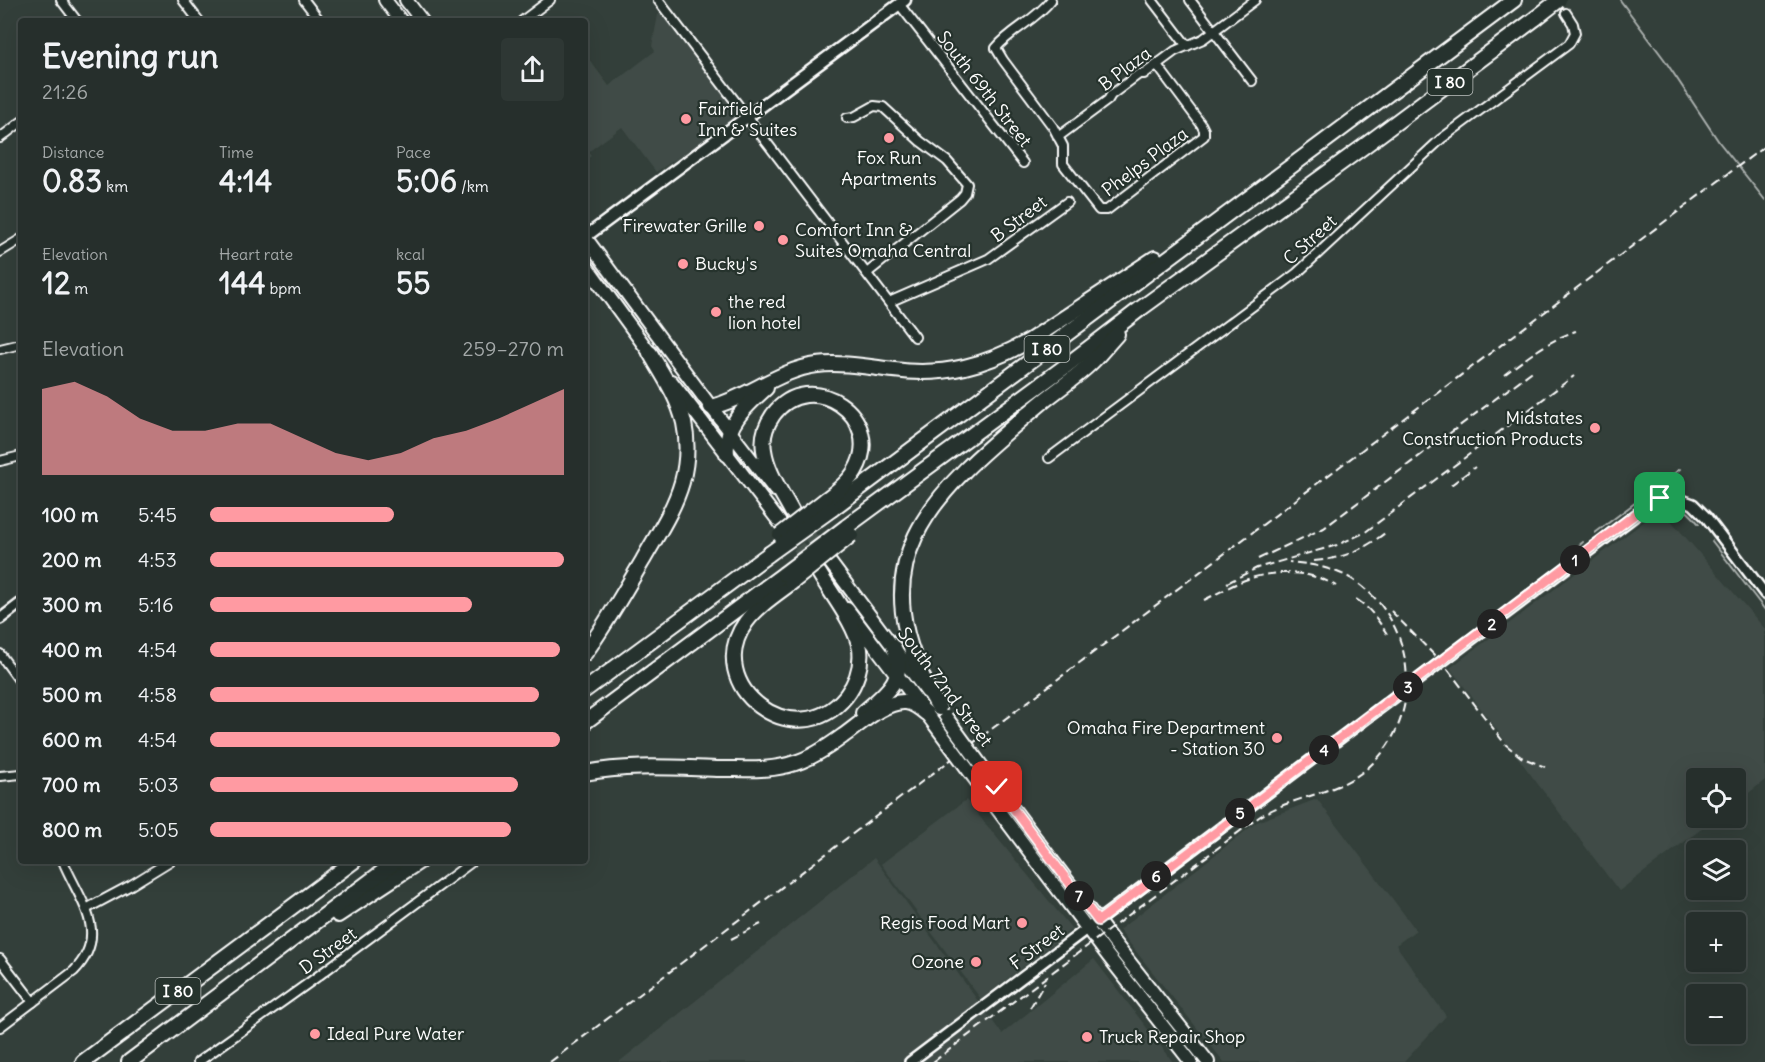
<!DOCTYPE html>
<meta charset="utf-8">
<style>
body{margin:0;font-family:Delius,sans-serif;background:#2e3734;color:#f1f3f6;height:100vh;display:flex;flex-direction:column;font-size:22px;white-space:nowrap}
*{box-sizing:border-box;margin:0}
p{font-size:20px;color:#a4a9a9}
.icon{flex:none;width:33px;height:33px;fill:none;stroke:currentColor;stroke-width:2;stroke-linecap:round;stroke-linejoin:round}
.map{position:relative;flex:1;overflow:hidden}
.drawer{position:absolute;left:18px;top:18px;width:570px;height:846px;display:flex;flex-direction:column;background:#262f2c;border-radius:6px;box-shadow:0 6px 24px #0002,0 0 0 2px #424a48}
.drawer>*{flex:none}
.controls{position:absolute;left:1686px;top:768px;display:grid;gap:12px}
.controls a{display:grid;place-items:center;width:60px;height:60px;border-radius:6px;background:#262f2c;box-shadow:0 6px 24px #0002,0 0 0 2px #424a48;font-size:30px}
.pin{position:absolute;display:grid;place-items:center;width:51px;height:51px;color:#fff;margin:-26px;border-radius:12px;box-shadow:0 3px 9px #0006}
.km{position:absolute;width:30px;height:30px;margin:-15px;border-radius:50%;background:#222;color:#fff;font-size:16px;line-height:30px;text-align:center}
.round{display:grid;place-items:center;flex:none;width:63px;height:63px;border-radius:6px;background:#2e3734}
.summary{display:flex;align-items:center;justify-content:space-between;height:102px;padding:0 24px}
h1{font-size:33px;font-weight:700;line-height:45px}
.stats{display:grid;grid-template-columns:repeat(3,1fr);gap:9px;height:102px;padding:6px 24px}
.stats div{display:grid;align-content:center}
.stats b{font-size:30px;font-weight:700}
.stats small{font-size:16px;font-weight:400}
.stats p{font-size:16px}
.chart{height:168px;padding:12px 24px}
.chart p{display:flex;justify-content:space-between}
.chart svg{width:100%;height:108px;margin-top:6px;fill:#ff9aa2;opacity:.7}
ul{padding:0 24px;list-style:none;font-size:20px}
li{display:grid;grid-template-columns:96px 72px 1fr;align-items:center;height:45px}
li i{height:15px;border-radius:8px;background:#ff9aa2}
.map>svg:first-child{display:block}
.built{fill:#404c47}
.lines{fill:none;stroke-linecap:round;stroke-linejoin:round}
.stream{stroke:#abb0ae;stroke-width:2}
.primary-tunnel{stroke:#47524e;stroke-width:12;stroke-dasharray:12 6;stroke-linecap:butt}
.minor-casing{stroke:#fff;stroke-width:12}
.tertiary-casing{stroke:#fff;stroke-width:14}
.secondary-casing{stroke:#fff;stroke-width:15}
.primary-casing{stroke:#fff;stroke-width:16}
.motorway-casing{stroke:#fff;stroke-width:18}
.minor{stroke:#26332d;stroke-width:8}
.tertiary{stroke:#26332d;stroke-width:9}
.secondary{stroke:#26332d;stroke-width:10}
.primary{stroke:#26332d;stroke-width:12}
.motorway{stroke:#26332d;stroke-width:14}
.rail{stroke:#fff;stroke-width:2;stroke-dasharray:9 4.5;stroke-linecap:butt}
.primary-bridge-casing{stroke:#fff;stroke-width:16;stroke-linecap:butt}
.motorway-bridge-casing{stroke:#fff;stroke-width:18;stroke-linecap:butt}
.primary-bridge{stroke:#26332d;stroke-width:12}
.motorway-bridge{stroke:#26332d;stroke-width:14}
.route-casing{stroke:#fff;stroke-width:12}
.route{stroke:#ff9aa2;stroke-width:8}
.poi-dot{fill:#ff9aa2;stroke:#26332d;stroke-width:2}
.labels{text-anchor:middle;stroke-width:4.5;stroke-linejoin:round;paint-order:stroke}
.shield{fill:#26332d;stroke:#bec2c0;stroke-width:1.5}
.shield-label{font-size:16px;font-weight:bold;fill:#fff}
.street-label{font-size:18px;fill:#fff;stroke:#26332d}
.poi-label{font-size:18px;fill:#fff;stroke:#26332d;text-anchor:start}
</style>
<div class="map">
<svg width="1765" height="1062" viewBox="0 0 1765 1062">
<rect width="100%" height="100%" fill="#333f3a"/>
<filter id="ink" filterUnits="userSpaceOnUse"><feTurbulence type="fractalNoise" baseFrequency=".0167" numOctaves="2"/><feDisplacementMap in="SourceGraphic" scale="12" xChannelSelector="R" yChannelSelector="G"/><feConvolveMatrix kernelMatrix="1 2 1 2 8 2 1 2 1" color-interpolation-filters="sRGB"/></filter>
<g filter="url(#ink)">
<!-- built -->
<g class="built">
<polygon points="663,11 680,37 736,111 736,118 715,134 656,172 622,127 588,152 591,156 585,160 585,54 609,86 655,51 652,46 658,15"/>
<polygon points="1661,509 1765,629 1765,780 1736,803 1736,778 1696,778 1696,818 1716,818 1619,891 1450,668"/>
<polygon points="1317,799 1416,930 1396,945 1446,1016 1404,1062 1224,1062 1119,930 1257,822"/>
<polygon points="966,800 1072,929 981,999 881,864"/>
<polygon points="874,858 1002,1034 1094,959 1173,1062 619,1062"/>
</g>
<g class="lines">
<!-- stream -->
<g class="stream">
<polyline points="1620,0 1664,59 1719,142 1765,200"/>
<path d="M 1654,511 C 1674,498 1686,508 1699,524"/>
<polyline points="1595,533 1680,469"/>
<polyline points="1712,541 1765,610"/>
<polyline points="1576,548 1583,542"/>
</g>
<!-- primary-tunnel -->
<g class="primary-tunnel">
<polyline points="799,522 823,553"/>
<polyline points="787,532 811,563"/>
</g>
<defs>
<g id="minor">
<polyline points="61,0 77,21"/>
<polyline points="183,0 199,21"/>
<polyline points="304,0 320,21"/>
<polyline points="658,0 915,337"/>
<path d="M 1051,0 C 1036,20 1012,29 996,48 L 1003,60 L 1053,127 L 1063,146 L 1063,164 L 1099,210 L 1107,210 L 1204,136 L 1204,130 L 1201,124 L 1157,65"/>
<polyline points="1152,0 1187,46"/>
<polyline points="1190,0 1252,81"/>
<polyline points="899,4 1023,163"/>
<polyline points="522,21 550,0"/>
<polyline points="847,118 854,117 874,106 883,107 920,141 947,161 967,184 965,193 960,199 867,273"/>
<polyline points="1058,137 1108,100 1111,95 1139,74 1144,74 1175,51 1203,39 1255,0"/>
<polyline points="0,138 21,122"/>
<polyline points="0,252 21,239"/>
<polyline points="889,302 988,259 1067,202"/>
<polyline points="0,349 21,344"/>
<polyline points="1049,458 1297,273 1441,139 1569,44 1575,33 1573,24 1566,13"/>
<polyline points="0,461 21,456"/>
<polyline points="0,654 21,683"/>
<polyline points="0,776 21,774"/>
<polyline points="86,909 131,885 170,861"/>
<polyline points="0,959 33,1002"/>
<path d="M 0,1027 L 74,971 C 111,933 79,900 63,861"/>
<polyline points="198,1062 310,982 473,861"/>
</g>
<g id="tertiary">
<polyline points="0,619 21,603"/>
<polyline points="910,1062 1655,501 1665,497 1674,497 1693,504 1707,518 1765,594"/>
</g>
<polyline id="secondary" points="585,237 905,0"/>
<g id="primary">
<polyline points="385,0 401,21"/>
<polyline points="406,0 422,21"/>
<polyline points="585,237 711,407 775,490"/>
<polyline points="585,264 655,360"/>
<polyline points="671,381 781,524"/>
<polyline points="829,561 927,692"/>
<polyline points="847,609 935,725"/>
<polyline points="997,787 1112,940 1208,1062"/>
<polyline points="986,794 1108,956 1191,1062"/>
</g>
<g id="motorway">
<path d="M 711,407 C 748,398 778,370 817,365 C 842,362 868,367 894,370 C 944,377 986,365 1029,341 L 1155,258"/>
<path d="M 727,454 C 724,425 746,406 766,388"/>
<polyline points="832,509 1514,0"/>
<path d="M 792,512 C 782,493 767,472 764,450 C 762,438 766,425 773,415 C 810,365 887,417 855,471 C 848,483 836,492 825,500"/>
<polyline points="846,527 1063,368 1140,309 1363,147 1536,18"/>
<path d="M 791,583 C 775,595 758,606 746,622 C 700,686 796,758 846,696 C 856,683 862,666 860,649 C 856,625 832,595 819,573"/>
<path d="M 585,653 C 607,623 624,592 643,560 C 657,535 674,510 682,482 C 687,463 688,442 684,423 C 678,397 663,375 650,353"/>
<polyline points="585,690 769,554"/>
<path d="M 939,708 C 853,562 929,496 1040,404 C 1057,390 1077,377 1093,361 C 1101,353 1109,343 1117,334"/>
<path d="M 863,713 C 883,695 909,678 894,648"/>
<polyline points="585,722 784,574"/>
<path d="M 585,773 C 630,764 677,768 722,769 C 747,769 771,771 795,763 C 812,758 828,747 843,736 C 859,725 885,700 906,702 C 914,703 920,708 926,713"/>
<polyline points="338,915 420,861"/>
<polyline points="83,1062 354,861"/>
<polyline points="129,1062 397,861"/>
</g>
</defs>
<!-- minor casing -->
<use href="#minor" class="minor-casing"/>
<!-- tertiary casing -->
<use href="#tertiary" class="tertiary-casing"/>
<!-- secondary casing -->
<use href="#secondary" class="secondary-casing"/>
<!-- primary casing -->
<use href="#primary" class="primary-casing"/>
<!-- motorway casing -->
<use href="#motorway" class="motorway-casing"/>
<!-- minor -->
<use href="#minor" class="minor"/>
<!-- tertiary -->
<use href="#tertiary" class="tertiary"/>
<!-- secondary -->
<use href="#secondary" class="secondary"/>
<!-- primary -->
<use href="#primary" class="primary"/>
<!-- motorway -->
<use href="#motorway" class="motorway"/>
<!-- rail -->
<g class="rail">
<path d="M 1504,375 C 1526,358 1549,340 1576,331"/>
<polyline points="1451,485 1475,467"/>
<polyline points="1258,559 1324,528 1535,369"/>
<path d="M 1314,561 C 1342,559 1363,550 1385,533"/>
<polyline points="1227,583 1257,568 1337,545 1364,533 1574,376"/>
<path d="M 1356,599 C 1370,608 1378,620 1387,634"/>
<path d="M 1204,600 C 1219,593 1233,584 1248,579 C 1275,570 1310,570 1336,586"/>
<polyline points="1391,611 1446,667 1505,744 1521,757 1545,767"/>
<polyline points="731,939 761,924"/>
<polyline points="1030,1008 1045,982"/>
<polyline points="550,1062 1765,146"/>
<path d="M 933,1062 L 1259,817 C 1296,794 1341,795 1373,763 C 1427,710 1414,616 1350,578 C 1330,567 1311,564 1289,562"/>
</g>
<defs>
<g id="primary-bridge">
<polyline points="946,717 997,787"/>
<polyline points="935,725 986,794"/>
</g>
<g id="motorway-bridge">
<polyline points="1536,18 1559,0"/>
<polyline points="780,535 825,500"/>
<polyline points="769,554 832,509"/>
<polyline points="784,574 846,527"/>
<polyline points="791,583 851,535"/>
</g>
</defs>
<!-- primary-bridge casing -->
<use href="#primary-bridge" class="primary-bridge-casing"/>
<!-- motorway-bridge casing -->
<use href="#motorway-bridge" class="motorway-bridge-casing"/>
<!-- primary-bridge -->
<use href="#primary-bridge" class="primary-bridge"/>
<!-- motorway-bridge -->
<use href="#motorway-bridge" class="motorway-bridge"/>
</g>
</g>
<g class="lines" filter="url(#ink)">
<defs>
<polyline id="route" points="997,787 1098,921 1650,503 1660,498"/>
</defs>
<!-- route casing -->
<use href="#route" class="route-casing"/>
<!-- route -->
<use href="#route" class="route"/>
</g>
<!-- markers -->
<g class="poi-dot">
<circle cx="686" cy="119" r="6"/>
<circle cx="889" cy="138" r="6"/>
<circle cx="759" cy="226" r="6"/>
<circle cx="783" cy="240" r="6"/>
<circle cx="683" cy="264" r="6"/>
<circle cx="716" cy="312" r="6"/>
<circle cx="1595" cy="428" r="6"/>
<circle cx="1277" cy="738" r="6"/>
<circle cx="1022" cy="923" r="6"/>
<circle cx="976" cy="962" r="6"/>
<circle cx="315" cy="1034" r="6"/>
<circle cx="1087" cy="1037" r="6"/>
</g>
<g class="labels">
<!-- shield labels -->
<g class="shield">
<rect x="1427.5" y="69" width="45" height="26" rx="4.5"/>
<rect x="1024.5" y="336" width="45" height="26" rx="4.5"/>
<rect x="155.5" y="978" width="45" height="26" rx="4.5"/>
</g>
<g class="shield-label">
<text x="1450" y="88">I 80</text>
<text x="1047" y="355">I 80</text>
<text x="178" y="997">I 80</text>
</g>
<!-- street labels -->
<g class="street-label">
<text transform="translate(1125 69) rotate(-37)" y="6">B Plaza</text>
<text transform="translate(984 89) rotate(52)" y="6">South 69th Street</text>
<text transform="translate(1145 162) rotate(-37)" y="6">Phelps Plaza</text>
<text transform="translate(1019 219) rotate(-37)" y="6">B Street</text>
<text transform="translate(1310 240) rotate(-42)" y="6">C Street</text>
<text transform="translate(945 687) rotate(53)" y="6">South 72nd Street</text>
<text transform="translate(1037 947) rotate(-37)" y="6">F Street</text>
<text transform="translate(328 951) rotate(-36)" y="6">D Street</text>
</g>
<!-- poi labels -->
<g class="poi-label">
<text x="698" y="115">Fairfield<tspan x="698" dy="21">Inn &amp; Suites</tspan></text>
<text x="889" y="164" text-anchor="middle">Fox Run<tspan x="889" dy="21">Apartments</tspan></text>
<text x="747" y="232" text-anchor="end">Firewater Grille</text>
<text x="795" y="236">Comfort Inn &amp;<tspan x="795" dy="21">Suites Omaha Central</tspan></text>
<text x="695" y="270">Bucky's</text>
<text x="728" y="308">the red<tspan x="728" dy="21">lion hotel</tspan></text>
<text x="1583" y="424" text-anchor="end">Midstates<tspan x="1583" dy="21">Construction Products</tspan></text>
<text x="1265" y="734" text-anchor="end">Omaha Fire Department<tspan x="1265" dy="21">- Station 30</tspan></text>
<text x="1010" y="929" text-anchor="end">Regis Food Mart</text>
<text x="964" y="968" text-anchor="end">Ozone</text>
<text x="327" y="1040">Ideal Pure Water</text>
<text x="1099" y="1043">Truck Repair Shop</text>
</g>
</g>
</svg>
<div class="controls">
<a><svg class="icon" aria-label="locate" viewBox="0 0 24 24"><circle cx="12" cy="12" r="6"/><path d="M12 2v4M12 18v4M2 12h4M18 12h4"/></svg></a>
<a><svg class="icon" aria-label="layers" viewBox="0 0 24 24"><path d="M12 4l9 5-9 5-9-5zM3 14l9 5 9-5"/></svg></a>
<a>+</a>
<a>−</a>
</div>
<div class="pin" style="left:1660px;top:498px;background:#1e9e55"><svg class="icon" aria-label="arrive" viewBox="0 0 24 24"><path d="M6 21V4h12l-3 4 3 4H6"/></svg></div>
<div class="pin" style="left:997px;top:787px;background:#d93025"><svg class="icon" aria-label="check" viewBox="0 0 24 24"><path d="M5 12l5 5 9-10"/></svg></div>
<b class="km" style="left:1575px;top:560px">1</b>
<b class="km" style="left:1492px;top:624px">2</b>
<b class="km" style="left:1408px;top:687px">3</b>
<b class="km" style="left:1324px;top:750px">4</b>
<b class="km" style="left:1240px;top:813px">5</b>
<b class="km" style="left:1156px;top:876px">6</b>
<b class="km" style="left:1079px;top:896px">7</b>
<section class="drawer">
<div class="summary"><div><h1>Evening run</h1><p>21:26</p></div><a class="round"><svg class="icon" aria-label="share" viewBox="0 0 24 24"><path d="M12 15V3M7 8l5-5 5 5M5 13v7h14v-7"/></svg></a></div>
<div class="stats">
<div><p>Distance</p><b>0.83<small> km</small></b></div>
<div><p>Time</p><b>4:14</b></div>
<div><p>Pace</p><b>5:06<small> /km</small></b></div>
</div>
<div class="stats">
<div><p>Elevation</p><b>12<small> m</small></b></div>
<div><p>Heart rate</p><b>144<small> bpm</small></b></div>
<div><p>kcal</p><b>55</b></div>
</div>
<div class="chart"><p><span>Elevation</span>259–270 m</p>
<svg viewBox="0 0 160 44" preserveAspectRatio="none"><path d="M0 44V9L10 6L20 12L30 21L40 26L50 26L60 23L70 23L80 29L90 35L100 38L110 35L120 29L130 26L140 21L150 15L160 9V44z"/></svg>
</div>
<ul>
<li><b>100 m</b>5:45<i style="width:52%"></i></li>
<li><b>200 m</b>4:53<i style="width:100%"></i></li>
<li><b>300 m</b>5:16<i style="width:74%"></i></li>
<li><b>400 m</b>4:54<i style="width:99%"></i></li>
<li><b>500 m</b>4:58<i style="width:93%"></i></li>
<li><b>600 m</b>4:54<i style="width:99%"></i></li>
<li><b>700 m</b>5:03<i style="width:87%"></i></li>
<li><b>800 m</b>5:05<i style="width:85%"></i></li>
</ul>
</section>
</div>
